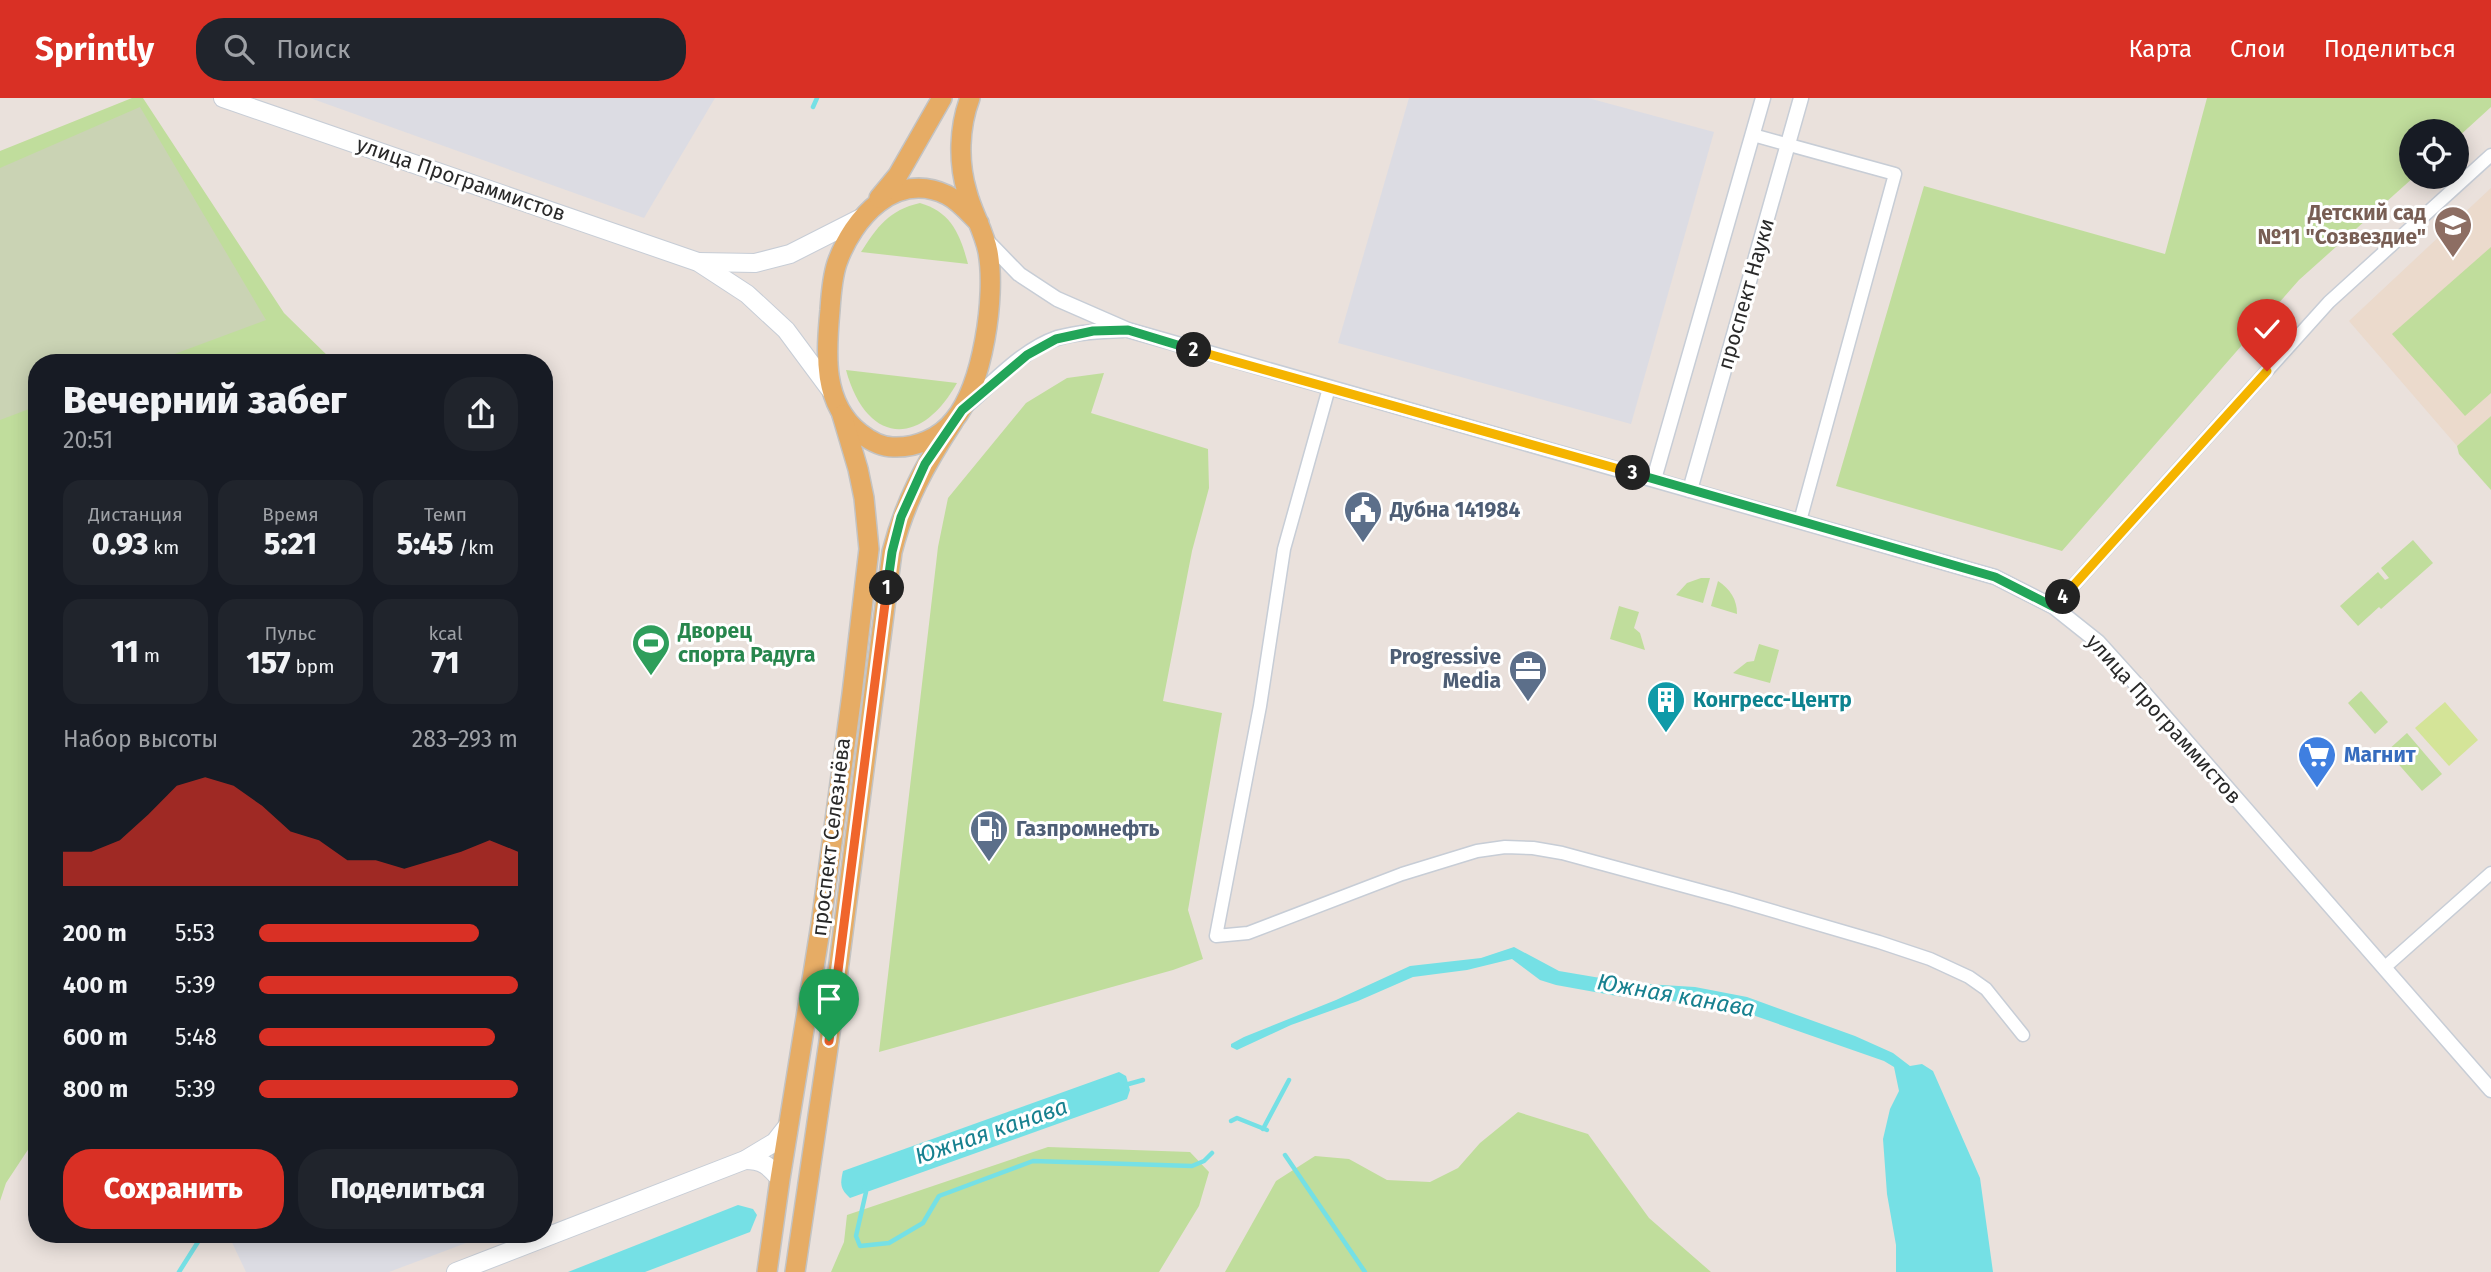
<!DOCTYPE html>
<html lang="ru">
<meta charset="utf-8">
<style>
body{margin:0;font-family:"Fira Sans",sans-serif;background:#20242c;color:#f1f3f6;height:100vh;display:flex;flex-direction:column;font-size:26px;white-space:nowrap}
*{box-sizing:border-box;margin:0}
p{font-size:23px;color:#9ea1a6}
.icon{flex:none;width:38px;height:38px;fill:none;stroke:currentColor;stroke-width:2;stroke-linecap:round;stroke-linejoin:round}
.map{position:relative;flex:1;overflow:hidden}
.drawer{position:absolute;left:28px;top:256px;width:525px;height:889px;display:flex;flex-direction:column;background:#171b24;border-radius:28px;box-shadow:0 4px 18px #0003}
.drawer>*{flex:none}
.fabs{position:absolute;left:2399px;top:21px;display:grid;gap:14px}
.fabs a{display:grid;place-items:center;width:70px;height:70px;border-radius:50%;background:#171b24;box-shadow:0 4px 18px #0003;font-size:35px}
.pin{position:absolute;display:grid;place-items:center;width:60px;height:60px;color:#fff;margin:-72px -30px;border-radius:50% 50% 50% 0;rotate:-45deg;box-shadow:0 0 7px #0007}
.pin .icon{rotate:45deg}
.km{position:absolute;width:35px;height:35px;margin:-18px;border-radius:50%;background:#222;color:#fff;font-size:19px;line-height:35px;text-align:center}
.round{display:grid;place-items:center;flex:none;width:74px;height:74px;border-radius:28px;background:#20242c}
.headline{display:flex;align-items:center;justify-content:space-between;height:119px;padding:0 35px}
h1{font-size:38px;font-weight:800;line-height:52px}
.stats{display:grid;grid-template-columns:repeat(3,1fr);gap:10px;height:119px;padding:7px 35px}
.stats div{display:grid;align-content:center;border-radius:18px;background:#20242c;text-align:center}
.stats b{font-size:30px;font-weight:800}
.stats small{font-size:19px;font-weight:400}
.stats p{font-size:19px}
.chart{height:196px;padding:14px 35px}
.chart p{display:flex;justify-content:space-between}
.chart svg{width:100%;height:126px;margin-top:7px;fill:#d93025;opacity:.7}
.action{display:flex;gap:14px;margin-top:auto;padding:14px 35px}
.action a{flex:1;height:80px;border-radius:28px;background:#d93025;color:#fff;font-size:28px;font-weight:800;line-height:80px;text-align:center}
.action a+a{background:#20242c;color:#f1f3f6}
ul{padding:0 35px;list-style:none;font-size:23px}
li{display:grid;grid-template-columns:112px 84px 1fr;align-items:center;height:52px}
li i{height:18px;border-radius:9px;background:#d93025}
header{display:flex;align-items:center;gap:42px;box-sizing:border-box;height:98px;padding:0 35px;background:#d93025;color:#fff}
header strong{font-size:33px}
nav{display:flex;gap:38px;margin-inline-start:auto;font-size:24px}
.search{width:490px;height:63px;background:#20242c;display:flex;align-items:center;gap:18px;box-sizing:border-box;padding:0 24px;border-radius:28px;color:#9ea1a6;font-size:26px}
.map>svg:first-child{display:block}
.industrial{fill:#dcdce3}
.education{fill:#ebdacc}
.green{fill:#c0dd9c}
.cemetery{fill:#cad3b4}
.pitch{fill:#d4e498}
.water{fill:#75e0e5}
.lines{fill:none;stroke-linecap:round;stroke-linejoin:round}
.stream{stroke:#75e0e5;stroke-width:4.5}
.minor-casing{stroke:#c7cdd6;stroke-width:15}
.tertiary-casing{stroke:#c7cdd6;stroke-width:17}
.secondary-casing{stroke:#c7cdd6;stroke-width:20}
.primary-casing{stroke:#c3c3c3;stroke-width:22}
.minor{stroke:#fff;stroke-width:12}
.tertiary{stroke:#fff;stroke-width:14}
.secondary{stroke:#fff;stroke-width:18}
.primary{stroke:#e6ac65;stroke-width:19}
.split-1-casing{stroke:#fff;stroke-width:14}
.split-2-casing{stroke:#fff;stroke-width:14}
.split-3-casing{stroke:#fff;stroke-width:14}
.split-4-casing{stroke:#fff;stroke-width:14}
.split-5-casing{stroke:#fff;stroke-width:14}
.split-1{stroke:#f0652b;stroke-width:9}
.split-2{stroke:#22a559;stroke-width:9}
.split-3{stroke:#f5b400;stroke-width:9}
.split-4{stroke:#22a559;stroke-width:9}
.split-5{stroke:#f5b400;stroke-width:9}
.labels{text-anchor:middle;stroke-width:6;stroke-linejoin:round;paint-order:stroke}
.street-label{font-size:21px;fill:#292929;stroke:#fff}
.education-label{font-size:21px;font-weight:bold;fill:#785e54;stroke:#fff;text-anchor:end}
.service-label{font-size:21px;font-weight:bold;fill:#4e5e75;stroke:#fff;text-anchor:start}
.leisure-label{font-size:21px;font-weight:bold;fill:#27864d;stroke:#fff;text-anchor:start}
.culture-label{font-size:21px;font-weight:bold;fill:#0d838f;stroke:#fff;text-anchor:start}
.shop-label{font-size:21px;font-weight:bold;fill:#366cbe;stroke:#fff;text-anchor:start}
.water-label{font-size:23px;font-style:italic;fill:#17808f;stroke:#fff}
</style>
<header>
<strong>Sprintly</strong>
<div class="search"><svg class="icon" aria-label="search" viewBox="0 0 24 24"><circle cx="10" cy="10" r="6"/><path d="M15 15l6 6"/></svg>Поиск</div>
<nav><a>Карта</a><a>Слои</a><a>Поделиться</a></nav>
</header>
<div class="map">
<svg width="2491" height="1174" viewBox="0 0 2491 1174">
<rect width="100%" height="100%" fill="#eae1dc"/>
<!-- industrial -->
<g class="industrial">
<polygon points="310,0 715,0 644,120"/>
<polygon points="1409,0 1588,0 1714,34 1631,326 1338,245"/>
<polygon points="228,1136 490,1136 389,1174 246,1174"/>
</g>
<!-- education -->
<polygon class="education" points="2491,90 2491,318 2457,348 2349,223"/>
<!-- green -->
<g class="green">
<polygon points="132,0 143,0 284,215 334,264 37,264 37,1038 6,1085 0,1103 0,53"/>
<polygon points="2207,0 2491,0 2491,9 2457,40 2457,33 2412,33 2412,79 2414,79 2299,182 2062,453 1836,388 1924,88 2165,156"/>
<path d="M 920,105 C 951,114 960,136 968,166 L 861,154 C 877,129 889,112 920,105 Z"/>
<polygon points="2491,149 2491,295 2465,318 2392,236"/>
<path d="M 846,272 L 957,285 C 920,351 866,346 846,272 Z"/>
<polygon points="1104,275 1091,315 1208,351 1209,390 1192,453 1163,603 1222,615 1188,812 1203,861 1173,872 879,954 938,449 948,400 1026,305 1067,280"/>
<polygon points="2491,318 2491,392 2459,356 2457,348"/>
<polygon points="2413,442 2433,465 2381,511 2379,509 2358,528 2340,508 2378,474 2385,482 2389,480 2381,470"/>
<polygon points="1701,480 1710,480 1703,505 1676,497 1687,485"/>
<path d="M 1718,483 C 1730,491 1737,501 1737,516 L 1711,508 Z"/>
<polygon points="1619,508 1639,514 1634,530 1640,535 1645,552 1610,541"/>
<polygon points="1759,546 1779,552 1770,585 1733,575 1747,564 1754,563"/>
<polygon points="2361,593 2388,624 2375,636 2348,605"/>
<polygon points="2407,635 2442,676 2422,693 2387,653"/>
<polygon points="1518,1014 1588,1036 1649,1120 1711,1174 1225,1174 1276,1083 1315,1058 1349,1061 1387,1082 1430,1084 1458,1070 1480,1045"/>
<polygon points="1048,1049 1190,1054 1209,1074 1199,1108 1159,1174 831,1174 844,1144 847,1117"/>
</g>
<!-- cemetery -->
<polygon class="cemetery" points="140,9 266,222 153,264 37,264 37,308 0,322 0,70"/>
<!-- pitch -->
<polygon class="pitch" points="2445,604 2478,642 2449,668 2415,630"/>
<!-- water -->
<g class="water">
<polygon points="1514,849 1559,873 1630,885 1695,889 1747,899 1855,938 1893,955 1910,968 1922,966 1933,973 1980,1080 1993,1174 1896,1174 1896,1147 1887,1096 1883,1041 1890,1011 1899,993 1894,969 1884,963 1744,914 1693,905 1617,898 1556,887 1540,882 1512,861 1467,872 1413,879 1358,903 1291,927 1237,952 1231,949 1231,946 1244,939 1336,902 1410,868 1481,860"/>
<path d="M 1119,974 L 1126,978 L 1130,992 L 1127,1001 L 850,1100 C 840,1091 840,1086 843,1073 Z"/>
<polygon points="738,1107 753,1111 757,1117 750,1134 645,1174 568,1174"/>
</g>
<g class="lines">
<!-- stream -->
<g class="stream">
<polyline points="813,9 817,0"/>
<polyline points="1125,987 1143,982"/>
<polyline points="1231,1023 1237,1020 1267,1032"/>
<polyline points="1263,1031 1289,982"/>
<polyline points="1285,1057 1365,1174"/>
<polyline points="864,1089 866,1094 856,1138 860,1148 889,1145 923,1125 939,1098 1033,1063 1192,1068 1204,1063 1212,1055"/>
<polyline points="179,1174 203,1136"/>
</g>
<defs>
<g id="minor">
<polyline points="1753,37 1895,76 1800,423"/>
<polyline points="1329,290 1284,451 1260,608 1216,838 1248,835 1402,776 1477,753 1505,749 1533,750 1562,755 1732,801 1879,844 1930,861 1969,879 1986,891 2023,937"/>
<polyline points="2054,509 2329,204 2491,57"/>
<polyline points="2384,870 2491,775"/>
</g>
<g id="tertiary">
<polyline points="986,142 1019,176 1057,201 1128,232 1995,479 2054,509 2098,544 2145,596 2491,992"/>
<path d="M 965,309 C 992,286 1022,252 1057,240 C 1079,234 1101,233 1123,232"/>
<polyline points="1654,381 1763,0"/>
<polyline points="1690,392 1801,0"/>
</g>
<g id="secondary">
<polyline points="223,0 698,164 747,196 786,232 832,294"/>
<polyline points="698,164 755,165 790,156 861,120"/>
<path d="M 745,1062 C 763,1062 769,1068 780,1081"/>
<polyline points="456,1174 745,1062 775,1044 789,1026"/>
</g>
<g id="primary">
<path d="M 970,0 C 959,29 958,64 967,94 C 972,114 984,133 988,154 C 996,198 983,287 954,322 C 940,340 916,350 893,349 C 882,349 869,342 860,335 C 822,306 826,255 830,212 C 831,197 832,180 837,165 C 853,120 895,72 947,97 C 959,103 969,115 979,125"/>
<polyline points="879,100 898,77 942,0"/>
<polyline points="767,1174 780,1081 821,826 852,596 869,451 864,400 858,371 842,317"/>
<path d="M 795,1174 L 829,943 L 892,454 C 905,403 925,367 953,324"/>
</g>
</defs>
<!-- minor casing -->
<use href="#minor" class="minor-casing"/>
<!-- tertiary casing -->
<use href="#tertiary" class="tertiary-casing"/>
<!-- secondary casing -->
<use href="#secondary" class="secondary-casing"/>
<!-- primary casing -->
<use href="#primary" class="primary-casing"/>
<!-- minor -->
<use href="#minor" class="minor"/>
<!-- tertiary -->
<use href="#tertiary" class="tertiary"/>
<!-- secondary -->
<use href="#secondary" class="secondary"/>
<!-- primary -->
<use href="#primary" class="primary"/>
</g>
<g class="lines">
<defs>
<polyline id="split-1" points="829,943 887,490"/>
<polyline id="split-2" points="887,490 892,454 901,419 925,366 962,312 1027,257 1056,241 1093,233 1128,232 1194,252"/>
<polyline id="split-3" points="1194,252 1633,375"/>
<polyline id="split-4" points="1633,375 1995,479 2054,509 2063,499"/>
<polyline id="split-5" points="2063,499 2267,273"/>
</defs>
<!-- split-1 casing -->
<use href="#split-1" class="split-1-casing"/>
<!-- split-2 casing -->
<use href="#split-2" class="split-2-casing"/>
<!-- split-3 casing -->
<use href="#split-3" class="split-3-casing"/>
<!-- split-4 casing -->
<use href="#split-4" class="split-4-casing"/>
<!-- split-5 casing -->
<use href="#split-5" class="split-5-casing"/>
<!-- split-1 -->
<use href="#split-1" class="split-1"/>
<!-- split-2 -->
<use href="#split-2" class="split-2"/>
<!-- split-3 -->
<use href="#split-3" class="split-3"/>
<!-- split-4 -->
<use href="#split-4" class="split-4"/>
<!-- split-5 -->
<use href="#split-5" class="split-5"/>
</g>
<!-- icons -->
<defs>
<symbol id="school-pin" viewBox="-11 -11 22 30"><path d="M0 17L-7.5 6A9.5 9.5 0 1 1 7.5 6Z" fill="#8d6e63" stroke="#fff"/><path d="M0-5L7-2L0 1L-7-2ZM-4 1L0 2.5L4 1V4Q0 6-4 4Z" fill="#fff"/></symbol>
<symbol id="civic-pin" viewBox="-11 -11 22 30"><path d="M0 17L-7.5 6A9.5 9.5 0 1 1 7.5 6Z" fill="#5c6f8a" stroke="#fff"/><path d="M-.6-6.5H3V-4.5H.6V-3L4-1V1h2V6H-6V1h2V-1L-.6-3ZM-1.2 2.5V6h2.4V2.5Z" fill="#fff"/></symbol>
<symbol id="stadium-pin" viewBox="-11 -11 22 30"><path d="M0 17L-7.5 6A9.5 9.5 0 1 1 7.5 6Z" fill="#2e9e5b" stroke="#fff"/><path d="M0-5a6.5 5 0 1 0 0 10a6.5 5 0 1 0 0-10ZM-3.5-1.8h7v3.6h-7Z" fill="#fff"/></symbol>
<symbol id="office-pin" viewBox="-11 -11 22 30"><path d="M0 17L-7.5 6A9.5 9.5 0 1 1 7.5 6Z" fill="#5c6f8a" stroke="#fff"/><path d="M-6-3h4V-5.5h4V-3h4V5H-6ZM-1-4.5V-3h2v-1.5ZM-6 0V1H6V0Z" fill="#fff"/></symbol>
<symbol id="building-pin" viewBox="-11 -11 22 30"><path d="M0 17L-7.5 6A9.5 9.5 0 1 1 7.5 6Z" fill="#0f9aa8" stroke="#fff"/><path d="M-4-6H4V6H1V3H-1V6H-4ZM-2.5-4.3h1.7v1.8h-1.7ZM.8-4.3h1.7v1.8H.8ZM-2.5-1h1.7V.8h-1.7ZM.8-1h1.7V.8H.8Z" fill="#fff"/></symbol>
<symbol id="supermarket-pin" viewBox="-11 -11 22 30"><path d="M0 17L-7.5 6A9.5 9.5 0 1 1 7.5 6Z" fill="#3f7fe0" stroke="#fff"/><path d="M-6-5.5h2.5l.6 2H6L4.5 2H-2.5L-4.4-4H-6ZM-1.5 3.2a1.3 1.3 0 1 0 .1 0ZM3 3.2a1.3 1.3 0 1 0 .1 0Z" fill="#fff"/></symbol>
<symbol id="fuel-pin" viewBox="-11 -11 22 30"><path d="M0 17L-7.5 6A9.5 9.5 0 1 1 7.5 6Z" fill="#5c6f8a" stroke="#fff"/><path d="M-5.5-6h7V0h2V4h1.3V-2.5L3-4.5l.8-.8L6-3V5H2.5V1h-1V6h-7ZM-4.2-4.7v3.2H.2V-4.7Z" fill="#fff"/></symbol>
</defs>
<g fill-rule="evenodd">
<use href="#school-pin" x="2431" y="105" width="44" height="60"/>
<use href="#civic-pin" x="1341" y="390" width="44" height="60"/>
<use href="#stadium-pin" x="629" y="523" width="44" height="60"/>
<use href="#office-pin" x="1506" y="549" width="44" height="60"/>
<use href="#building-pin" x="1644" y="580" width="44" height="60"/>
<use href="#supermarket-pin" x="2295" y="635" width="44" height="60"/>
<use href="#fuel-pin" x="967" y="709" width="44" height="60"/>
</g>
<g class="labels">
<!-- street labels -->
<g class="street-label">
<text transform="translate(461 81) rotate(19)" y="7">улица Программистов</text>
<text transform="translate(1746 196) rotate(-74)" y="7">проспект Науки</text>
<text transform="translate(2164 621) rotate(48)" y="7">улица Программистов</text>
<text transform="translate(831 739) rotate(-83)" y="7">проспект Селезнёва</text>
</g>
<!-- education labels -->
<g class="education-label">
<text x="2426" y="122">Детский сад<tspan x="2426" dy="24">№11 "Созвездие"</tspan></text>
</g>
<!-- service labels -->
<g class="service-label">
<text x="1390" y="419">Дубна 141984</text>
<text x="1501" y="566" text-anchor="end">Progressive<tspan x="1501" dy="24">Media</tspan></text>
<text x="1016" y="738">Газпромнефть</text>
</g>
<!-- leisure labels -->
<g class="leisure-label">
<text x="678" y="540">Дворец<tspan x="678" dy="24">спорта Радуга</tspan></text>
</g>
<!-- culture labels -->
<g class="culture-label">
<text x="1693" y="609">Конгресс-Центр</text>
</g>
<!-- shop labels -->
<g class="shop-label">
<text x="2344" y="664">Магнит</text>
</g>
<!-- water labels -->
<g class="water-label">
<text transform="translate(1676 897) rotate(10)" y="8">Южная канава</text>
<text transform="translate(991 1033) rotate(-19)" y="8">Южная канава</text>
</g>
</g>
</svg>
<div class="fabs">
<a><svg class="icon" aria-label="locate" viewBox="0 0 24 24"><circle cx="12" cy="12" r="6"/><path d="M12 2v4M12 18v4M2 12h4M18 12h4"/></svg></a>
</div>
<div class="pin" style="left:829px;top:943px;background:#1e9e55"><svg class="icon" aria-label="arrive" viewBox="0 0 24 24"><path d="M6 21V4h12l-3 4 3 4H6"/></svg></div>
<div class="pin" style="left:2267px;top:273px;background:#d93025"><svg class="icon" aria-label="check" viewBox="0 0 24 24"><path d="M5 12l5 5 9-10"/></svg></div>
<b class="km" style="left:887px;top:490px">1</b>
<b class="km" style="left:1194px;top:252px">2</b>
<b class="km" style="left:1633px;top:375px">3</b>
<b class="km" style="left:2063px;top:499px">4</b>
<section class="drawer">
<div class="headline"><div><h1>Вечерний забег</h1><p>20:51</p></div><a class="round"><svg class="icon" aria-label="share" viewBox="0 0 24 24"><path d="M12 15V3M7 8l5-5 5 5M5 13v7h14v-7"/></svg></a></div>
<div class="stats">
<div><p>Дистанция</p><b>0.93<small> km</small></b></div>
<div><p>Время</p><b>5:21</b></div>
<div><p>Темп</p><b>5:45<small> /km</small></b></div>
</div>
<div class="stats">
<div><b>11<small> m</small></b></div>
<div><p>Пульс</p><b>157<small> bpm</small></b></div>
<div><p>kcal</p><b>71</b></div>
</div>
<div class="chart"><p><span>Набор высоты</span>283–293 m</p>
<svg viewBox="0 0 160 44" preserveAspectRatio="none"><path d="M0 44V32L10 32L20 28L30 19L40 9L50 6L60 9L70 16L80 25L90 28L100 35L110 35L120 38L130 35L140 32L150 28L160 32V44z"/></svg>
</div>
<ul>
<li><b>200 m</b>5:53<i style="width:85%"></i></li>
<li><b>400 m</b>5:39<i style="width:100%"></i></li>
<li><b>600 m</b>5:48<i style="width:91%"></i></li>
<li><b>800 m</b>5:39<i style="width:100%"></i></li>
</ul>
<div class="action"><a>Сохранить</a><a>Поделиться</a></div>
</section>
</div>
